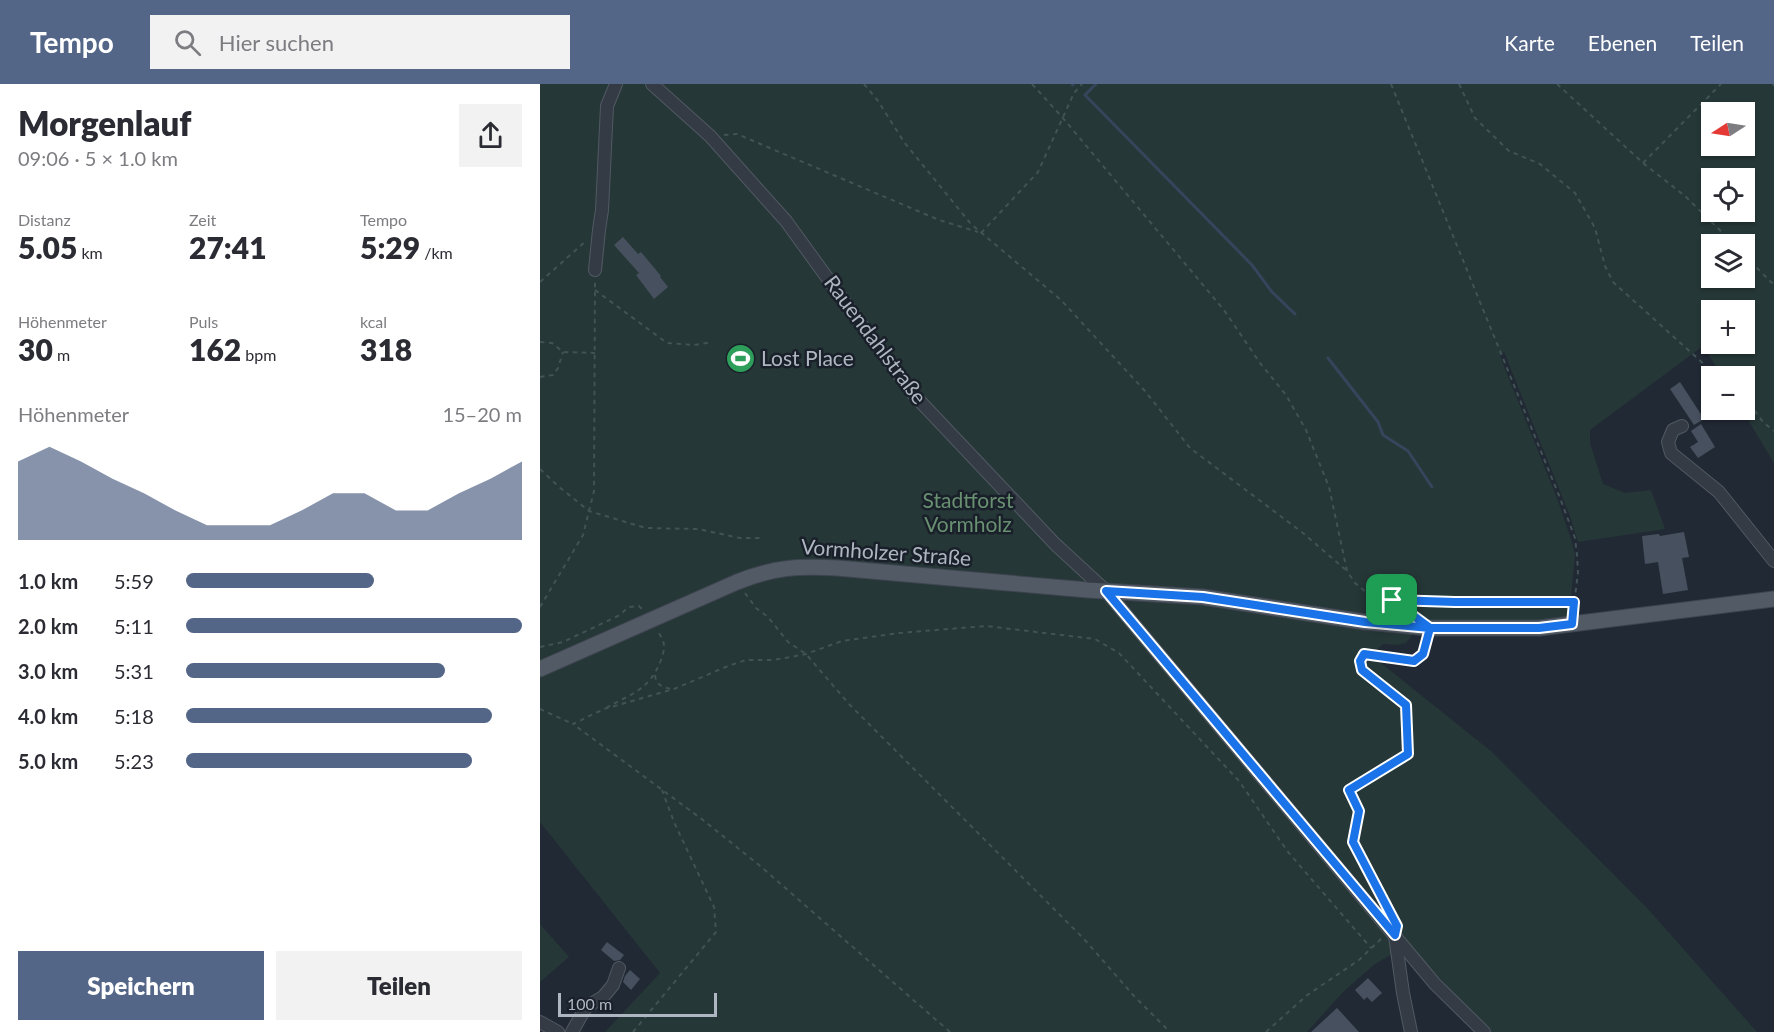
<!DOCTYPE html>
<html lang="de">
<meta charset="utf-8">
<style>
body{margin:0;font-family:Lato,sans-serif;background:#f2f2f3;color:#2b2b33;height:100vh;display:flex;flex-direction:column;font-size:22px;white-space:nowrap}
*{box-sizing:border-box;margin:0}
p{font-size:20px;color:#7c7c81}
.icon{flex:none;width:33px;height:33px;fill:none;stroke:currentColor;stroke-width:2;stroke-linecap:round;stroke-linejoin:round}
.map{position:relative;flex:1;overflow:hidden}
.side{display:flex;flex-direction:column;background:#fff;width:540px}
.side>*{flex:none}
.needle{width:39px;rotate:258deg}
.controls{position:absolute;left:1161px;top:18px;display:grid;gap:12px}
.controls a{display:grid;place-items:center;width:54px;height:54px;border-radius:0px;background:#fff;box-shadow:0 2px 4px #0004;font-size:30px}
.scale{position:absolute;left:18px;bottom:15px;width:159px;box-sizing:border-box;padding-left:6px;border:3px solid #aeb6c2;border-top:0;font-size:16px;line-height:21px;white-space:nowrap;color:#aeb6c2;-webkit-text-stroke:4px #1a202a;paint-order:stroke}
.pin{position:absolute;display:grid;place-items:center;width:51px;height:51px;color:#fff;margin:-26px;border-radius:12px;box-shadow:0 3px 9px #0006}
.round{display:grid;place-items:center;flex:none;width:63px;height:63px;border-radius:0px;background:#f2f2f3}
.headline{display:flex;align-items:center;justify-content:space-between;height:102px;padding:0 18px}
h1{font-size:33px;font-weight:800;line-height:45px}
.figures{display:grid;grid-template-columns:repeat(3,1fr);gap:9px;height:102px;padding:6px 18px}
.figures div{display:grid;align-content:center}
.figures b{font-size:30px;font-weight:800}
.figures small{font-size:16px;font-weight:400}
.figures p{font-size:16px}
.chart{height:168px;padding:12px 18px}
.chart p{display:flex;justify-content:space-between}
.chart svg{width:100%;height:108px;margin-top:6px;fill:#546688;opacity:.7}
.action{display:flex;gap:12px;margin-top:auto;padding:12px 18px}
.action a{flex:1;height:69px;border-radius:0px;background:#546688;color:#fff;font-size:24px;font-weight:800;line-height:69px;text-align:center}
.action a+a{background:#f2f2f3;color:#2b2b33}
ul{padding:0 18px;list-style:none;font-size:20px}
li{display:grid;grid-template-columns:96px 72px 1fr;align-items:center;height:45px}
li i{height:15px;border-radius:8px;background:#546688}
header{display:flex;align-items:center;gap:36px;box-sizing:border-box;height:84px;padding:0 30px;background:#546688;color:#fff}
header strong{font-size:28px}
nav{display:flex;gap:33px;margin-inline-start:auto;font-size:21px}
.search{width:420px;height:54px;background:#f2f2f3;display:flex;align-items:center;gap:15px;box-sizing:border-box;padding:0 21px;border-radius:0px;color:#7c7c81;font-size:22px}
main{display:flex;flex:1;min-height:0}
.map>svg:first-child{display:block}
.green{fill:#263737;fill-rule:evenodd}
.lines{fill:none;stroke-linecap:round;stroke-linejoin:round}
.stream{stroke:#36455b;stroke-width:3}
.building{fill:#47505e}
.minor-casing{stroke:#515963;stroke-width:14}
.major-casing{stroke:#3d444f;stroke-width:17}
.path{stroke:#425355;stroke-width:2;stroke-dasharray:4.5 4.5;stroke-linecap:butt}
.minor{stroke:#343b45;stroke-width:12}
.major{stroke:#525a65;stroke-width:15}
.route-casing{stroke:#fff;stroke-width:12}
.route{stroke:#1a73e8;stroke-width:8}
.labels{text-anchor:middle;stroke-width:5;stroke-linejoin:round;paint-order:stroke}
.street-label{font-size:21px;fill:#aeb6c2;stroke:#1a202a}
.poi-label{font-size:21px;fill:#aeb6c2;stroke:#1a202a;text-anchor:start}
.park-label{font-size:21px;fill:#689071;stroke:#1a202a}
</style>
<header>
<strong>Tempo</strong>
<div class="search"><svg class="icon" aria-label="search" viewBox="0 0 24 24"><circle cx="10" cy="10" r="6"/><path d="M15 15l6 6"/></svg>Hier suchen</div>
<nav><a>Karte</a><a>Ebenen</a><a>Teilen</a></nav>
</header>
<main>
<section class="side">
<div class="headline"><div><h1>Morgenlauf</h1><p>09:06 · 5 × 1.0 km</p></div><a class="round"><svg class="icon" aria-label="share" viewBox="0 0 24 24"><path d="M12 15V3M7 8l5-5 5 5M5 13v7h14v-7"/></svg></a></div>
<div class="figures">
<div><p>Distanz</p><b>5.05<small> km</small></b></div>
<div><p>Zeit</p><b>27:41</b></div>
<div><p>Tempo</p><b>5:29<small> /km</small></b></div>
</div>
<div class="figures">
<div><p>Höhenmeter</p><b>30<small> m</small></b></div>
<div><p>Puls</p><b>162<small> bpm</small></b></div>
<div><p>kcal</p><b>318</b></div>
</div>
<div class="chart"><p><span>Höhenmeter</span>15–20 m</p>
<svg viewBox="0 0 160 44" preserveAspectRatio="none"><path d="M0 44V12L10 6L20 12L30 19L40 25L50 32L60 38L70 38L80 38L90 32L100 25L110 25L120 32L130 32L140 25L150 19L160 12V44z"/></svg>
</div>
<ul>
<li><b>1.0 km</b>5:59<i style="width:56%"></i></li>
<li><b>2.0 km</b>5:11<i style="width:100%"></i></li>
<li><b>3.0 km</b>5:31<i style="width:77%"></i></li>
<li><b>4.0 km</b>5:18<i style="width:91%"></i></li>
<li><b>5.0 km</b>5:23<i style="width:85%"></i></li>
</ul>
<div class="action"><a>Speichern</a><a>Teilen</a></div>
</section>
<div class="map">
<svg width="1234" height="948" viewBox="0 0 1234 948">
<rect width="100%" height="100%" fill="#212934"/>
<!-- green -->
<g class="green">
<path d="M 0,0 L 1234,0 L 1234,379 L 1202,326 L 1204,326 L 1204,292 L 1182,292 L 1163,262 L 1050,346 L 1050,359 L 1063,400 L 1085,409 L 1111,406 L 1125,445 L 1038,458 L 1030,432 L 964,268 L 960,271 L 965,285 L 1017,414 L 1031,455 L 1035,471 L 1029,533 L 994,537 L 872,538 L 872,551 L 866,559 L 858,561 L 843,560 L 831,571 L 952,668 L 1108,825 L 1217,948 L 951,948 L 868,861 L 835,880 L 804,907 L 767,948 L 65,948 L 120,889 L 0,738 ZM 1172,28 L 1204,28 L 1204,62 L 1172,62 ZM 1172,94 L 1204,94 L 1204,128 L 1172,128 ZM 1172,160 L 1204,160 L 1204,194 L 1172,194 ZM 1172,226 L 1204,226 L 1204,260 L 1172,260 Z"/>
<polygon points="0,840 29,873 0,898"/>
</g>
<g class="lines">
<!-- stream -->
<g class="stream">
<polyline points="532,0 533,1"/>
<polyline points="556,0 545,11 712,181 732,208 755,230"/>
<polyline points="788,274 838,338 843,351 868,367 892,403"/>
</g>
</g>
<!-- building -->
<g class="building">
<polygon points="83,153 98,170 101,168 121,192 120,193 128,203 114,215 96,191 99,189 74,161"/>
<polygon points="1140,298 1164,335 1154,341 1130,305"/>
<polygon points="1161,340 1175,363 1158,374 1150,363 1158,358 1151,347"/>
<polygon points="1144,448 1149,473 1142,474 1148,506 1123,510 1118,478 1105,480 1102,452 1119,450 1120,452"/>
<polygon points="67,858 84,871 80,876 74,877 61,866"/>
<polygon points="90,886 100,895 91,906 83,898 85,892"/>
<polygon points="828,894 842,909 832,918 827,913 824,916 815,906"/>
<polygon points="797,924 819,948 771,948"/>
</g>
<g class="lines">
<defs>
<g id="minor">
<polyline points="112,0 170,52 246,137 312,228 375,312 515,460 566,507 895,900 944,948"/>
<polyline points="55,186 59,146 62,126 67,22 76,0"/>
<polyline points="1142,342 1133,346 1128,358 1131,369 1179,408 1234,477"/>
<polyline points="855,852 863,909 871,948"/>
<polyline points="0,938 18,948"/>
<polyline points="32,948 46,923 63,913 73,901 79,884"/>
</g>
<path id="major" d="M 0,585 L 197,498 C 234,483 258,482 297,484 L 548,506 L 663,513 L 825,538 L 890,544 L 999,544 L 1234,515"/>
</defs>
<!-- minor casing -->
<use href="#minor" class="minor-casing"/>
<!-- major casing -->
<use href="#major" class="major-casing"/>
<!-- path -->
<g class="path">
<polyline points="324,0 338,17 364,58 431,140 521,216 605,307 650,364 763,449 807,487"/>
<polyline points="492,0 522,33 684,226 720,279 746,311 766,346 789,403 807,487 815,499 826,508 852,515 871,530"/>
<polyline points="851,0 1020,414 1035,454 1037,471 1038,489 1033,528"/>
<polyline points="919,0 935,34 969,67 1000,80 1035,109 1055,144 1065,182 1073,198 1177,292"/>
<polyline points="1017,0 1103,79 1145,112 1194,160"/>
<polyline points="1233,0 1234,2"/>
<polyline points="184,51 197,50 399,136 438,148"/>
<polyline points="1103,79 1181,0"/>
<polyline points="441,149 498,88 534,9 542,0"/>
<polyline points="1204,171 1234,201"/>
<polyline points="0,198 47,156"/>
<polyline points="55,206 127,259 154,261 172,258"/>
<polyline points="0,258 12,259 23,268 55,269"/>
<polyline points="0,293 13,291 18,284 23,268"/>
<polyline points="1204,312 1223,338 1234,347"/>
<polyline points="0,385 18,402 49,427 89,439 106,444 158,445 200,454 222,454"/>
<polyline points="205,509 216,524 228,533 248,558 266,570 309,620 544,855 594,912 630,948"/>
<polyline points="854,516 915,518 1034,518"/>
<polyline points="0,523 43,451 54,407 55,197"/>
<polyline points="0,563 23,558 78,532 89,523 99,522 104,527"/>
<path d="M 115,591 C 116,601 122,603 131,605"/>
<path d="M 66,624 C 92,609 109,607 121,576 C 126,561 125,559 117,546"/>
<polyline points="0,625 33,640"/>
<polyline points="850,828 813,758 819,727 809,706 868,670 866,621 822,586 820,577 824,570 874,577 883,570 887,556"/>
<polyline points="93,948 176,848 174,823 134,738 122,706"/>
<polyline points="410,948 219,781 163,736 33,640 64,625 134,605 188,582 206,576 232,576 251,573 266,570 302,557 359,549 446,542 555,555 579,569 699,697 748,768 831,864"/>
<polyline points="726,948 766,912 819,876 842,854"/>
</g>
<!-- minor -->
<use href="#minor" class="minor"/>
<!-- major -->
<use href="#major" class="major"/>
</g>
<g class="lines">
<defs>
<polyline id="route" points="852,516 890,544 825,538 663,513 566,507 855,851 857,842 813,758 819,727 809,706 868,670 866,621 822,586 820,577 824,570 874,577 883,570 890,544 999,544 1032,540 1034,518 915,518 852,516"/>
</defs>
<!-- route casing -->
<use href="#route" class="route-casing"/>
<!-- route -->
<use href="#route" class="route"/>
</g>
<!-- icons -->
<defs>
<symbol id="stadium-disc" viewBox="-11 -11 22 22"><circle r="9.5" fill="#2e9e5b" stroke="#1a202a"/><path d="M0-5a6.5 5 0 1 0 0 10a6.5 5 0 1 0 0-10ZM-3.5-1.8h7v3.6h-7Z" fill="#fff"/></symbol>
</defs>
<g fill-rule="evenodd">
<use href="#stadium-disc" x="184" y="258" width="33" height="33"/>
</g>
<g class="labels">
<!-- street labels -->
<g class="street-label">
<text transform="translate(335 256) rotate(53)" y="7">Rauendahlstraße</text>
<text transform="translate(346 469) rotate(4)" y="7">Vormholzer Straße</text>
</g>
<!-- poi labels -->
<g class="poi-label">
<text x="221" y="282">Lost Place</text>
</g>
<!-- park labels -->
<g class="park-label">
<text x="428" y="424">Stadtforst<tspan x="428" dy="24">Vormholz</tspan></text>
</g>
</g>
</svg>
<div class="controls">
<a><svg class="needle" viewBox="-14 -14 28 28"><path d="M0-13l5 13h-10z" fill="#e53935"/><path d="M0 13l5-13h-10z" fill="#7c7c81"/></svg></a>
<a><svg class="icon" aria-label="locate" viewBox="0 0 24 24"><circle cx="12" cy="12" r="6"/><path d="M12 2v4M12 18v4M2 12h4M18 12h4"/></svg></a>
<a><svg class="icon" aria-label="layers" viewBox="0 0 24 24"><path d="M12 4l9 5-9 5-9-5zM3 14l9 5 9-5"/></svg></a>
<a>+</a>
<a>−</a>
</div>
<div class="scale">100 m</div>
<div class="pin" style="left:852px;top:516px;background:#1e9e55"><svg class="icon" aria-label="arrive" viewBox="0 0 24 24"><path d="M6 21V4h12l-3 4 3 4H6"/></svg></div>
</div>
</main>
